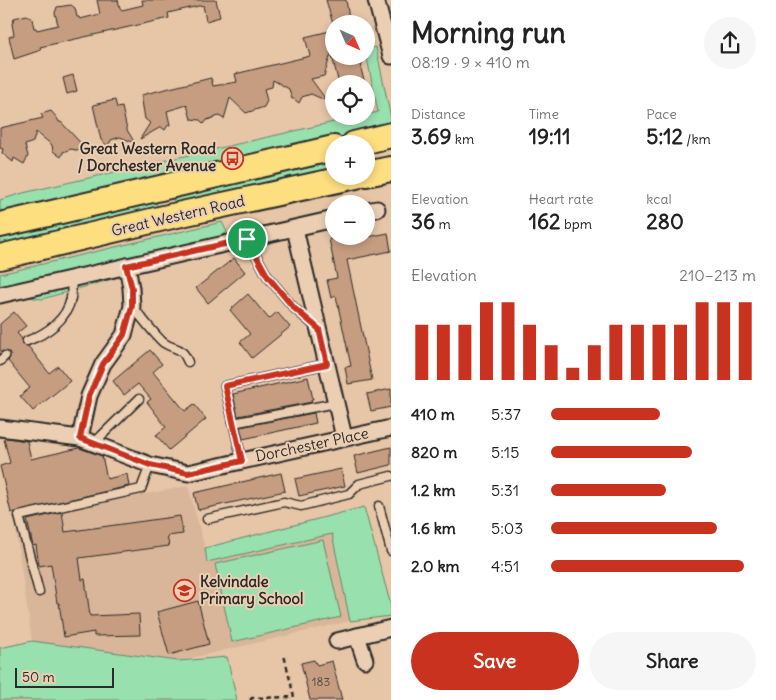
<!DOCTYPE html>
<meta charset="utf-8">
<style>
body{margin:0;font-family:Delius,sans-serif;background:#f6f6f6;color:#222;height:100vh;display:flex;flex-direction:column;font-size:19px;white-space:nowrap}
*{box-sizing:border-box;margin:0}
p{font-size:16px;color:#767676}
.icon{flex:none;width:28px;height:28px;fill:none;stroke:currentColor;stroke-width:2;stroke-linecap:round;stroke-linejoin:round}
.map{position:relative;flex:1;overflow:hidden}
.side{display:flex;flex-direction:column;background:#fff;width:385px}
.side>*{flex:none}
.needle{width:32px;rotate:135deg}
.tools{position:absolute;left:325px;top:15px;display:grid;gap:10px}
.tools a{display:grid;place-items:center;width:50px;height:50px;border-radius:50%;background:#fff;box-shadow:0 2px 8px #0003;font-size:25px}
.scale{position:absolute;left:15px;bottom:12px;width:99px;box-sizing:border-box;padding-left:5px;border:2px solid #2b2b2b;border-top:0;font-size:14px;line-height:18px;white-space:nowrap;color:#2b2b2b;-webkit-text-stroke:4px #eccfb3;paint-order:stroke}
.pin{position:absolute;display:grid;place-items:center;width:42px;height:42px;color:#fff;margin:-21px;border:2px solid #fff;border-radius:50%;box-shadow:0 1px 5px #0007}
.round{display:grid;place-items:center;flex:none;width:52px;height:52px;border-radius:26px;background:#f6f6f6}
.overview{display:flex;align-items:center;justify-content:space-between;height:85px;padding:0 20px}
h1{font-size:28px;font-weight:700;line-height:38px}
.stats{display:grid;grid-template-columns:repeat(3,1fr);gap:8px;height:85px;padding:5px 20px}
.stats div{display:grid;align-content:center}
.stats b{font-size:21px;font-weight:700}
.stats small{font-size:14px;font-weight:400}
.stats p{font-size:14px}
.chart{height:140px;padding:10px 20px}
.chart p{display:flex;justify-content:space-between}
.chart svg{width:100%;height:90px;margin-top:5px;stroke:#c8321e;stroke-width:6}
.action{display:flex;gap:10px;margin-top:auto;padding:10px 20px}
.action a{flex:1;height:58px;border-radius:30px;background:#c8321e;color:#fff;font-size:20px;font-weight:700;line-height:58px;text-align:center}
.action a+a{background:#f6f6f6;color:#222}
ul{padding:0 20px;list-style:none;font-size:16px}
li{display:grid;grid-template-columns:80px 60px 1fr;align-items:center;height:38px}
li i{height:12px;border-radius:6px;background:#c8321e}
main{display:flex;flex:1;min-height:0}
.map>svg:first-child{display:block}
.built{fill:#d9b699}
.green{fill:#98e0ae;stroke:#62866c}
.building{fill:#c69d80;stroke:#2b2b2b}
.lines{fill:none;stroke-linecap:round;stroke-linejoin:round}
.service-casing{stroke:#2b2b2b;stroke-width:11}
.minor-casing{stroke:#2b2b2b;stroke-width:19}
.primary-casing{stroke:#2b2b2b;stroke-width:28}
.path{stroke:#2b2b2b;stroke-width:2.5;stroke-dasharray:5 4;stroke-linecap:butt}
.service{stroke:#eccfb3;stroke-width:8}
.minor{stroke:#eccfb3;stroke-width:15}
.primary{stroke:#fddf80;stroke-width:24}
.route-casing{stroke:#fff;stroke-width:10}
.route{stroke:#c8321e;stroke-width:6}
.labels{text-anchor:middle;stroke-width:4;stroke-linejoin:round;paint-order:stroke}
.number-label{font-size:12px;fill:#524840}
.poi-label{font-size:15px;font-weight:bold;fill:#2b2b2b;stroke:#eccfb3;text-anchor:end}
.street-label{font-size:15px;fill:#2b2b2b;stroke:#eccfb3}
</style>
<main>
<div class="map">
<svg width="391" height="700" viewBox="0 0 391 700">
<rect width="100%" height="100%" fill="#e7c5a7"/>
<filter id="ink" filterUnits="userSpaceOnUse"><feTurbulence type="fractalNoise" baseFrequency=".02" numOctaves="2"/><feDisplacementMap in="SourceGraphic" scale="10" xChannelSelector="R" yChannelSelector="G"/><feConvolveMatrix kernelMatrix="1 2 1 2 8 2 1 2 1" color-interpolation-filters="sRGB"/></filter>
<g filter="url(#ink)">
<!-- built -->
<polygon class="built" points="188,486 205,548 207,562 332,534 350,621 178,661 32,641 14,519"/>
<!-- green -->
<g class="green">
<polygon points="376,47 391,119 391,126 0,213 0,200 23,193 360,116 366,116 366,115 378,112 366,53 366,49"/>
<polygon points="334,163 334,173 175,205 172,195 247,175 301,169"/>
<polygon points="155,199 158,210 0,249 0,232"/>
<polygon points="222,222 227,232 197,255 42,299 0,293 0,274"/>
<polygon points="364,507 391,606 391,616 350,621 332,534 207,562 205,548"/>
<polygon points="323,540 341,617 232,642 215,564"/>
<polygon points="32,641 178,661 227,657 237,700 0,700 0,648"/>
</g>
<!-- building -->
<g class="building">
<polygon points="97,0 118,0 120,8 122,10 143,5 142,0 216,0 220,17 206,21 203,5 168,13 169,18 40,47 41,50 14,59 9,37 14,35 12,24 14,18 27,15 32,19 34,28 36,28 37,30 58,25 55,13 57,7 71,5 75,8 77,17 79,17 80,19 100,14"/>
<polygon points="326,0 346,0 350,24 333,24"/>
<polygon points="334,30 334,44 324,76 311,79 327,101 311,94 302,97 299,103 294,99 292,99 289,89 273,80 272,87 264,89 267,101 264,107 246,113 230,98 224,119 219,116 207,120 204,124 200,120 191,119 187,105 167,111 170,125 168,125 165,130 161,127 140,139 150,123 145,119 141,95 211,78 213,86 237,82 235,74 310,56 305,37"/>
<polygon points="332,56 358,56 362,64 361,69 365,84 339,84"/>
<polygon points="73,75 77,91 67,94 63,78"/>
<polygon points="115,100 117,108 122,107 127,130 135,143 120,137 111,140 108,146 101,140 93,105"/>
<polygon points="51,111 57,118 59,122 61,122 90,153 71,149 63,152 61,157 53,151 52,145 36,132 33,142 25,145 28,156 24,164 14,158 13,162 2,153 3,149 0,148 0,128 43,118 41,114"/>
<polygon points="388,233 391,251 347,260 372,380 348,384 345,367 351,366 336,296 331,298 327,280 337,278 329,239 347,236 348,241"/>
<polygon points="234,258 245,272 208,303 196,288"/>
<polygon points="248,294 269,319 277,312 290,327 252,358 240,342 250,334 230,310"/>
<polygon points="14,312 26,326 17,333 22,339 23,345 28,346 49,373 58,366 70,381 33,411 20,396 30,388 8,361 10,357 9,352 0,351 0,324"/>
<polygon points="150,350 162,364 153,372 185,411 194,404 206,419 169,450 156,435 166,427 147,402 151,399 138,384 124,395 113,381"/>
<polygon points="308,377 313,399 311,399 312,402 238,416 233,394"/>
<polygon points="391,389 391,407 371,411 367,394"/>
<polygon points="314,413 316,423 243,439 240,427"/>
<polygon points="7,438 27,441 31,459 79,448 102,456 107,479 127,474 129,486 11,513 0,466 10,463 4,439"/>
<polygon points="391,447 391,465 358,473 354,456"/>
<polygon points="341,469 345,486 299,496 295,479"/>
<polygon points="281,473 285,491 198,510 194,493"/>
<polygon points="62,512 65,532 180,516 183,534 167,536 169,546 79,558 82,580 85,579 90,616 139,614 140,635 94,636 94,632 64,637 59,603 57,603 51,564 39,566 36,545 33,546 27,520"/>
<polygon points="198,601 209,644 169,655 157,612"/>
<polygon points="314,660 317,665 332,661 342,700 310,700 301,663"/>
</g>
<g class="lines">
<defs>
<g id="service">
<polyline points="247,239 268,277 294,308 315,326"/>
<path d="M 132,306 C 139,314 157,338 164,343 C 176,351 181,345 188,362"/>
<path d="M 27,341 C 46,334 67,320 71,298 C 72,292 71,285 72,278"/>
<polyline points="0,361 5,356"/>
<polyline points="233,423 336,403"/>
<polyline points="94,443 139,399"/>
<polyline points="242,461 225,386 327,364"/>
<polyline points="379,506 391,551"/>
<polyline points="207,519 284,502 301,506 349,494 359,484 391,476"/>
<polyline points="39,592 19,516 141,489 150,465"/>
</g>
<g id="minor">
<polyline points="376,0 391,56"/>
<polyline points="366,211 377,209"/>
<polyline points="295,229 344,437"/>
<polyline points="0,295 334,219"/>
<polyline points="0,428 80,438 150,465 188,473 391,428"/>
<polyline points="80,438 89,396 103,364 124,335 132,306 131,288 127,266"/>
<polyline points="357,636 365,660"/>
<polyline points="337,641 391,628"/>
</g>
<g id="primary">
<polyline points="354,144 391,135"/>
<polyline points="366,174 391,169"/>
<polyline points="0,225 334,148"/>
<polyline points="0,257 168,217 356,176"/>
</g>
</defs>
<!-- service casing -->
<use href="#service" class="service-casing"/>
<!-- minor casing -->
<use href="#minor" class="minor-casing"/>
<!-- primary casing -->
<use href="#primary" class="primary-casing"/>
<!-- path -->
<polyline class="path" points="250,700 252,698 294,697 284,655"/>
<!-- service -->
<use href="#service" class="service"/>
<!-- minor -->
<use href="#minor" class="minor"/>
<!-- primary -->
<use href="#primary" class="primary"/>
</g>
</g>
<g class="lines" filter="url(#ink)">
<defs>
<polygon id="route" points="247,239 268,277 294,308 319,329 327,364 225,386 242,461 188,473 150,465 80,438 89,396 103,364 124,335 132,306 132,288 126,266"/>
</defs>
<!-- route casing -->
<use href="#route" class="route-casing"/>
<!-- route -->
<use href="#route" class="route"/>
</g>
<!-- icons -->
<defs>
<symbol id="bus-ring" viewBox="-11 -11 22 22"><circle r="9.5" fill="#eccfb3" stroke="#c8321e" stroke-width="1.5"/><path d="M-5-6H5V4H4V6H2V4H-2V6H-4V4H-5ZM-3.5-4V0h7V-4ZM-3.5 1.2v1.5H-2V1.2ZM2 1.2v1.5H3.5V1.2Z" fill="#c8321e"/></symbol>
<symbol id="school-ring" viewBox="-11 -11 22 22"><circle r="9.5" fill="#eccfb3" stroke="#c8321e" stroke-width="1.5"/><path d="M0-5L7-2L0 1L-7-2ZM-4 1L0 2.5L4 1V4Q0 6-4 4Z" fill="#c8321e"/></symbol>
</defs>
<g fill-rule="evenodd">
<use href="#bus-ring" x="220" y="146" width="25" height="25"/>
<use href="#school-ring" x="172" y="578" width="25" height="25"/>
</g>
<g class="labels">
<!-- number labels -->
<g class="number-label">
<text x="321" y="686">183</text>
</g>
<!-- poi labels -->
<g class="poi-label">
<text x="216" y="154">Great Western Road<tspan x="216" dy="17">/ Dorchester Avenue</tspan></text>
<text x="200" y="587" text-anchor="start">Kelvindale<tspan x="200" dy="17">Primary School</tspan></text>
</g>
<!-- street labels -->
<g class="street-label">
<text transform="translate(178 216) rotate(-13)" y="5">Great Western Road</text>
<text transform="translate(312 445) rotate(-12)" y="5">Dorchester Place</text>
</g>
</g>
</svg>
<div class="tools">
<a><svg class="needle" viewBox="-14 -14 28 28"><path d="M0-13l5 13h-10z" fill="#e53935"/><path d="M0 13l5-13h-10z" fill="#767676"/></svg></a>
<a><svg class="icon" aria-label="locate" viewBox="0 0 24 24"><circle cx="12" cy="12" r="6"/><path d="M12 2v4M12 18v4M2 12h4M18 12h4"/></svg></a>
<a>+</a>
<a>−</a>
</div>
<div class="scale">50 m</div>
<div class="pin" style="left:247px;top:239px;background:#1e9e55"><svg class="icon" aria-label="arrive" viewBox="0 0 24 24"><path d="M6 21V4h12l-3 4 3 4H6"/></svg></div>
</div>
<section class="side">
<div class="overview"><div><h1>Morning run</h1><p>08:19 · 9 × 410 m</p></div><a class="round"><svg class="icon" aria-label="share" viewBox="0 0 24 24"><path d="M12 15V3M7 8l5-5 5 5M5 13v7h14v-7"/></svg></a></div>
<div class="stats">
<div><p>Distance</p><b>3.69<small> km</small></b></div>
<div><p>Time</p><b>19:11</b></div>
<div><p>Pace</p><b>5:12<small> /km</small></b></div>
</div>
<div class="stats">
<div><p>Elevation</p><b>36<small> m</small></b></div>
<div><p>Heart rate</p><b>162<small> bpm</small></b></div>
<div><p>kcal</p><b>280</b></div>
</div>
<div class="chart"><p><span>Elevation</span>210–213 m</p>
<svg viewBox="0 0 160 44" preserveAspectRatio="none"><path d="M5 44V17M15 44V17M25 44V17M35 44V6M45 44V6M55 44V17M65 44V27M75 44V38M85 44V27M95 44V17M105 44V17M115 44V17M125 44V17M135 44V6M145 44V6M155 44V6"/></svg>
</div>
<ul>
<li><b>410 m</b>5:37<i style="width:53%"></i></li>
<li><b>820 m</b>5:15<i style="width:69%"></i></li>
<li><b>1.2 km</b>5:31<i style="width:56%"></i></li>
<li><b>1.6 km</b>5:03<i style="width:81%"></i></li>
<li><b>2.0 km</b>4:51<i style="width:94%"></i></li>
</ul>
<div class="action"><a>Save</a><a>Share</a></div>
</section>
</main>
